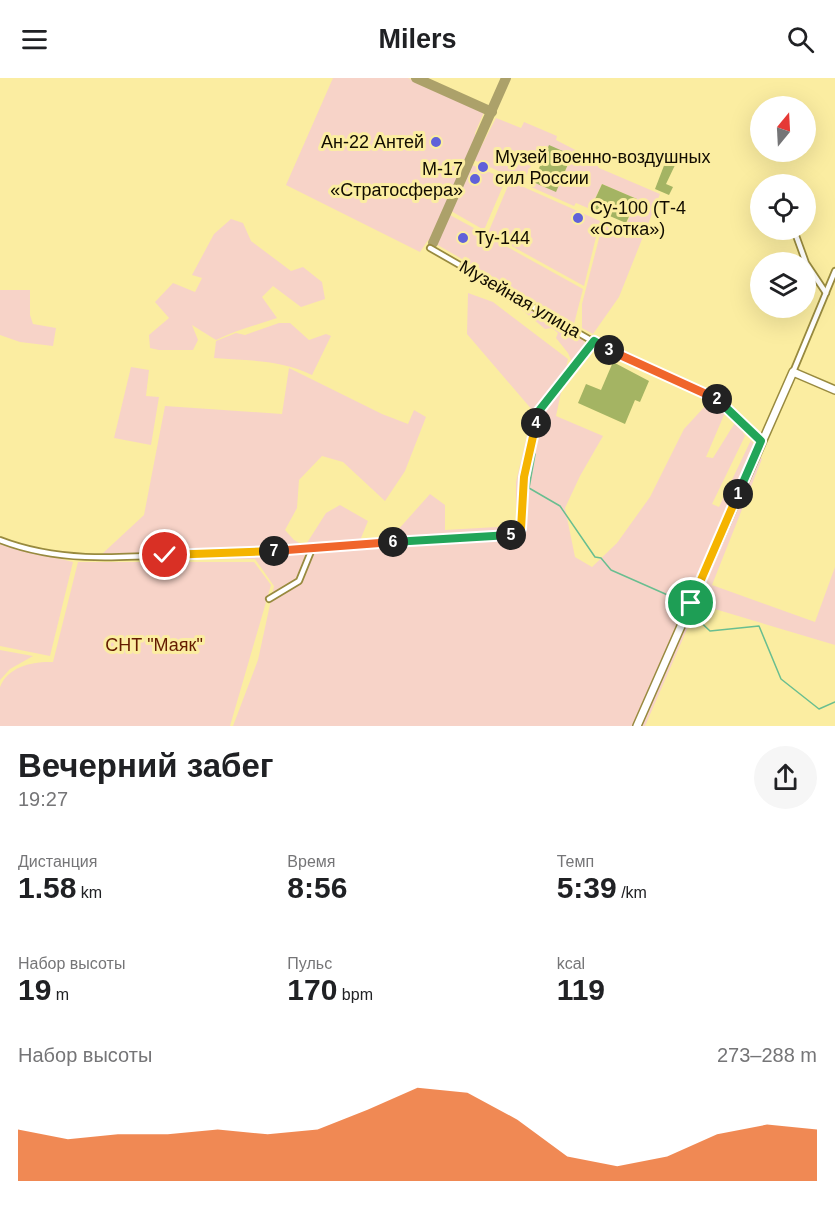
<!DOCTYPE html>
<html lang="ru">
<meta charset="utf-8">
<style>
body{margin:0;font-family:Arial,sans-serif;background:#f6f6f6;color:#202124;height:100vh;display:flex;flex-direction:column;font-size:22px;white-space:nowrap}
*{box-sizing:border-box;margin:0}
p{font-size:20px;color:#757577}
.icon{flex:none;width:33px;height:33px;fill:none;stroke:currentColor;stroke-width:2;stroke-linecap:round;stroke-linejoin:round}
.map{position:relative;height:648px;overflow:hidden}
.side{display:flex;flex-direction:column;background:#fff;flex:1}
.side>*{flex:none}
.needle{width:39px;rotate:18deg}
.controls{position:absolute;left:750px;top:18px;display:grid;gap:12px}
.controls a{display:grid;place-items:center;width:66px;height:66px;border-radius:50%;background:#fff;box-shadow:0 6px 24px #0002;font-size:30px}
.pin{position:absolute;display:grid;place-items:center;width:51px;height:51px;color:#fff;margin:-26px;border:3px solid #fff;border-radius:50%;box-shadow:0 2px 6px #0007}
.km{position:absolute;width:30px;height:30px;margin:-15px;border-radius:50%;background:#222;color:#fff;font-size:16px;line-height:30px;text-align:center}
.round{display:grid;place-items:center;flex:none;width:63px;height:63px;border-radius:32px;background:#f6f6f6}
.summary{display:flex;align-items:center;justify-content:space-between;height:102px;padding:0 18px}
h1{font-size:33px;font-weight:800;line-height:45px}
.metrics{display:grid;grid-template-columns:repeat(3,1fr);gap:9px;height:102px;padding:6px 18px}
.metrics div{display:grid;align-content:center}
.metrics b{font-size:30px;font-weight:800}
.metrics small{font-size:16px;font-weight:400}
.metrics p{font-size:16px}
.chart{height:168px;padding:12px 18px}
.chart p{display:flex;justify-content:space-between}
.chart svg{width:100%;height:108px;margin-top:6px;fill:#ea580c;opacity:.7}
header{display:flex;justify-content:space-between;align-items:center;height:78px;padding:0 18px;background:#fff;font-size:27px;font-weight:800}
.map>svg:first-child{display:block}
.green{fill:#f7d3c8}
.lines{fill:none;stroke-linecap:round;stroke-linejoin:round}
.stream{stroke:#69be90;stroke-width:1.5}
.taxiway{stroke:#aca16a;stroke-width:10}
.building{fill:#a4b463}
.street-casing{stroke:#988a3f;stroke-width:8}
.secondary-casing{stroke:#988a3f;stroke-width:10}
.street{stroke:#fff;stroke-width:4.5}
.secondary{stroke:#fff;stroke-width:7}
.split-1-casing{stroke:#fff;stroke-width:12}
.split-2-casing{stroke:#fff;stroke-width:12}
.split-3-casing{stroke:#fff;stroke-width:12}
.split-4-casing{stroke:#fff;stroke-width:12}
.split-5-casing{stroke:#fff;stroke-width:12}
.split-6-casing{stroke:#fff;stroke-width:12}
.split-7-casing{stroke:#fff;stroke-width:12}
.split-8-casing{stroke:#fff;stroke-width:12}
.split-1{stroke:#f5b400;stroke-width:8}
.split-2{stroke:#22a559;stroke-width:8}
.split-3{stroke:#f0652b;stroke-width:8}
.split-4{stroke:#22a559;stroke-width:8}
.split-5{stroke:#f5b400;stroke-width:8}
.split-6{stroke:#22a559;stroke-width:8}
.split-7{stroke:#f0652b;stroke-width:8}
.split-8{stroke:#f5b400;stroke-width:8}
.poi-dot{fill:#6061d9;stroke:#fbeda1;stroke-width:2}
.labels{text-anchor:middle;stroke-width:6;stroke-linejoin:round;paint-order:stroke}
.poi-label{font-size:18px;fill:#110c00;stroke:#fbeda1;text-anchor:start}
.street-label{font-size:18px;fill:#110c00;stroke:#fbeda1}
.park-label{font-size:18px;fill:#641b00;stroke:#fbeda1}
</style>
<header><svg class="icon" aria-label="menu" viewBox="0 0 24 24"><path d="M4 6h16M4 12h16M4 18h16"/></svg>Milers<svg class="icon" aria-label="search" viewBox="0 0 24 24"><circle cx="10" cy="10" r="6"/><path d="M15 15l6 6"/></svg></header>
<div class="map">
<svg width="835" height="648" viewBox="0 0 835 648">
<rect width="100%" height="100%" fill="#fbeda1"/>
<!-- green -->
<g class="green">
<polygon points="333,0 408,0 484,34 475,55 476,60 430,163 428,162 420,174 286,107"/>
<polygon points="496,40 521,50 524,44 557,58 556,62 593,81 599,90 660,116 619,219 593,256 582,250 582,226 603,145 615,150 620,145 626,147 637,121 602,106 590,131 576,125 574,128 531,109 533,104 556,113 572,78 550,68 536,78 523,104 474,82"/>
<polygon points="472,87 506,101 484,152 451,133"/>
<polygon points="510,103 600,143 584,208 488,155"/>
<polygon points="450,137 483,155 479,164 484,156 583,211 574,246 436,166"/>
<path d="M 231,141 L 243,145 L 251,163 L 291,193 L 303,189 L 322,204 L 325,221 L 301,229 L 273,208 L 262,219 L 277,240 C 257,247 236,252 216,262 L 192,247 L 198,262 L 193,272 L 159,272 L 150,270 L 149,257 L 169,240 L 155,224 L 173,205 L 195,214 L 202,200 L 192,197 L 214,156 Z"/>
<polygon points="0,212 30,212 30,237 33,246 56,250 53,268 20,264 0,257"/>
<polygon points="468,215 493,224 568,281 556,338 603,358 580,398 565,430 575,479 592,489 617,465 650,419 684,351 707,326 727,330 706,379 713,380 736,343 745,358 712,426 719,429 751,362 762,381 712,507 815,544 835,489 835,567 698,526 645,648 233,648 258,582 274,508 255,481 138,482 102,476 144,437 165,328 282,336 289,290 382,336 408,346 414,332 426,339 405,393 385,423 343,384 322,378 299,402 297,430 285,452 294,462 305,468 326,435 340,427 368,443 359,465 388,463 430,416 445,427 445,452 516,448 516,404 533,333 467,256"/>
<polygon points="504,217 583,261 585,266 573,286 568,275 556,260 558,255 552,250 545,251"/>
<path d="M 279,245 L 290,245 L 309,262 L 326,256 L 331,258 L 312,297 C 279,281 249,283 214,280 L 216,263 L 236,255 L 245,257 Z"/>
<polygon points="131,289 149,292 146,318 159,319 151,367 114,360"/>
<polygon points="0,466 73,484 50,578 0,568"/>
<path d="M 78,484 L 254,484 L 271,507 L 230,648 L 0,648 C 0,637 0,619 0,609 C 8,588 34,583 53,584 Z"/>
<polygon points="0,572 33,578 10,591 0,602"/>
</g>
<g class="lines">
<!-- stream -->
<g class="stream">
<polyline points="535,376 529,410 560,428 595,479 601,480 611,492 688,526"/>
<polyline points="694,530 694,538 710,553 759,548 781,601 819,631 835,624"/>
</g>
<!-- taxiway -->
<g class="taxiway">
<polyline points="416,0 492,34"/>
<polyline points="433,165 506,0"/>
</g>
</g>
<!-- building -->
<g class="building">
<polygon points="549,67 572,77 556,114 533,104"/>
<polygon points="673,74 685,80 682,88 676,85 666,106 673,109 669,117 655,111 665,85 667,86"/>
<polygon points="602,106 637,121 626,145 591,130"/>
<polygon points="613,284 649,303 640,324 635,322 625,346 578,325 586,306 601,312"/>
</g>
<g class="lines">
<defs>
<g id="street">
<polyline points="794,152 806,185 826,215"/>
<polyline points="430,170 608,272 721,323 746,351 761,363"/>
<polyline points="793,294 835,193"/>
<path d="M 0,462 C 67,488 137,478 207,475 C 310,471 412,463 515,457 L 521,451 L 524,399 L 538,334 L 594,263"/>
<polyline points="269,521 299,503 312,471"/>
</g>
<polyline id="secondary" points="637,648 793,294 835,312"/>
</defs>
<!-- street casing -->
<use href="#street" class="street-casing"/>
<!-- secondary casing -->
<use href="#secondary" class="secondary-casing"/>
<!-- street -->
<use href="#street" class="street"/>
<!-- secondary -->
<use href="#secondary" class="secondary"/>
</g>
<g class="lines">
<defs>
<polyline id="split-1" points="691,525 738,416"/>
<polyline id="split-2" points="717,321 761,363 738,416"/>
<polyline id="split-3" points="609,272 717,321"/>
<polyline id="split-4" points="536,345 538,334 594,263 609,272"/>
<polyline id="split-5" points="511,457 515,457 521,451 524,399 536,345"/>
<polyline id="split-6" points="393,464 511,457"/>
<polyline id="split-7" points="274,473 393,464"/>
<polyline id="split-8" points="165,477 274,473"/>
</defs>
<!-- split-1 casing -->
<use href="#split-1" class="split-1-casing"/>
<!-- split-2 casing -->
<use href="#split-2" class="split-2-casing"/>
<!-- split-3 casing -->
<use href="#split-3" class="split-3-casing"/>
<!-- split-4 casing -->
<use href="#split-4" class="split-4-casing"/>
<!-- split-5 casing -->
<use href="#split-5" class="split-5-casing"/>
<!-- split-6 casing -->
<use href="#split-6" class="split-6-casing"/>
<!-- split-7 casing -->
<use href="#split-7" class="split-7-casing"/>
<!-- split-8 casing -->
<use href="#split-8" class="split-8-casing"/>
<!-- split-1 -->
<use href="#split-1" class="split-1"/>
<!-- split-2 -->
<use href="#split-2" class="split-2"/>
<!-- split-3 -->
<use href="#split-3" class="split-3"/>
<!-- split-4 -->
<use href="#split-4" class="split-4"/>
<!-- split-5 -->
<use href="#split-5" class="split-5"/>
<!-- split-6 -->
<use href="#split-6" class="split-6"/>
<!-- split-7 -->
<use href="#split-7" class="split-7"/>
<!-- split-8 -->
<use href="#split-8" class="split-8"/>
</g>
<!-- markers -->
<g class="poi-dot">
<circle cx="436" cy="64" r="6"/>
<circle cx="483" cy="89" r="6"/>
<circle cx="475" cy="101" r="6"/>
<circle cx="578" cy="140" r="6"/>
<circle cx="463" cy="160" r="6"/>
</g>
<g class="labels">
<!-- poi labels -->
<g class="poi-label">
<text x="424" y="70" text-anchor="end">Ан-22 Антей</text>
<text x="495" y="85">Музей военно-воздушных<tspan x="495" dy="21">сил России</tspan></text>
<text x="463" y="97" text-anchor="end">М-17<tspan x="463" dy="21">«Стратосфера»</tspan></text>
<text x="590" y="136">Су-100 (Т-4<tspan x="590" dy="21">«Сотка»)</tspan></text>
<text x="475" y="166">Ту-144</text>
</g>
<!-- street labels -->
<g class="street-label">
<text transform="translate(520 221) rotate(30)" y="6">Музейная улица</text>
</g>
<!-- park labels -->
<g class="park-label">
<text x="154" y="573">СНТ "Маяк"</text>
</g>
</g>
</svg>
<div class="controls">
<a><svg class="needle" viewBox="-14 -14 28 28"><path d="M0-13l5 13h-10z" fill="#e53935"/><path d="M0 13l5-13h-10z" fill="#757577"/></svg></a>
<a><svg class="icon" aria-label="locate" viewBox="0 0 24 24"><circle cx="12" cy="12" r="6"/><path d="M12 2v4M12 18v4M2 12h4M18 12h4"/></svg></a>
<a><svg class="icon" aria-label="layers" viewBox="0 0 24 24"><path d="M12 4l9 5-9 5-9-5zM3 14l9 5 9-5"/></svg></a>
</div>
<div class="pin" style="left:691px;top:525px;background:#1e9e55"><svg class="icon" aria-label="arrive" viewBox="0 0 24 24"><path d="M6 21V4h12l-3 4 3 4H6"/></svg></div>
<div class="pin" style="left:165px;top:477px;background:#d93025"><svg class="icon" aria-label="check" viewBox="0 0 24 24"><path d="M5 12l5 5 9-10"/></svg></div>
<b class="km" style="left:738px;top:416px">1</b>
<b class="km" style="left:717px;top:321px">2</b>
<b class="km" style="left:609px;top:272px">3</b>
<b class="km" style="left:536px;top:345px">4</b>
<b class="km" style="left:511px;top:457px">5</b>
<b class="km" style="left:393px;top:464px">6</b>
<b class="km" style="left:274px;top:473px">7</b>
</div>
<section class="side">
<div class="summary"><div><h1>Вечерний забег</h1><p>19:27</p></div><a class="round"><svg class="icon" aria-label="share" viewBox="0 0 24 24"><path d="M12 15V3M7 8l5-5 5 5M5 13v7h14v-7"/></svg></a></div>
<div class="metrics">
<div><p>Дистанция</p><b>1.58<small> km</small></b></div>
<div><p>Время</p><b>8:56</b></div>
<div><p>Темп</p><b>5:39<small> /km</small></b></div>
</div>
<div class="metrics">
<div><p>Набор высоты</p><b>19<small> m</small></b></div>
<div><p>Пульс</p><b>170<small> bpm</small></b></div>
<div><p>kcal</p><b>119</b></div>
</div>
<div class="chart"><p><span>Набор высоты</span>273–288 m</p>
<svg viewBox="0 0 160 44" preserveAspectRatio="none"><path d="M0 44V23L10 27L20 25L30 25L40 23L50 25L60 23L70 15L80 6L90 8L100 19L110 34L120 38L130 34L140 25L150 21L160 23V44z"/></svg>
</div>
</section>
